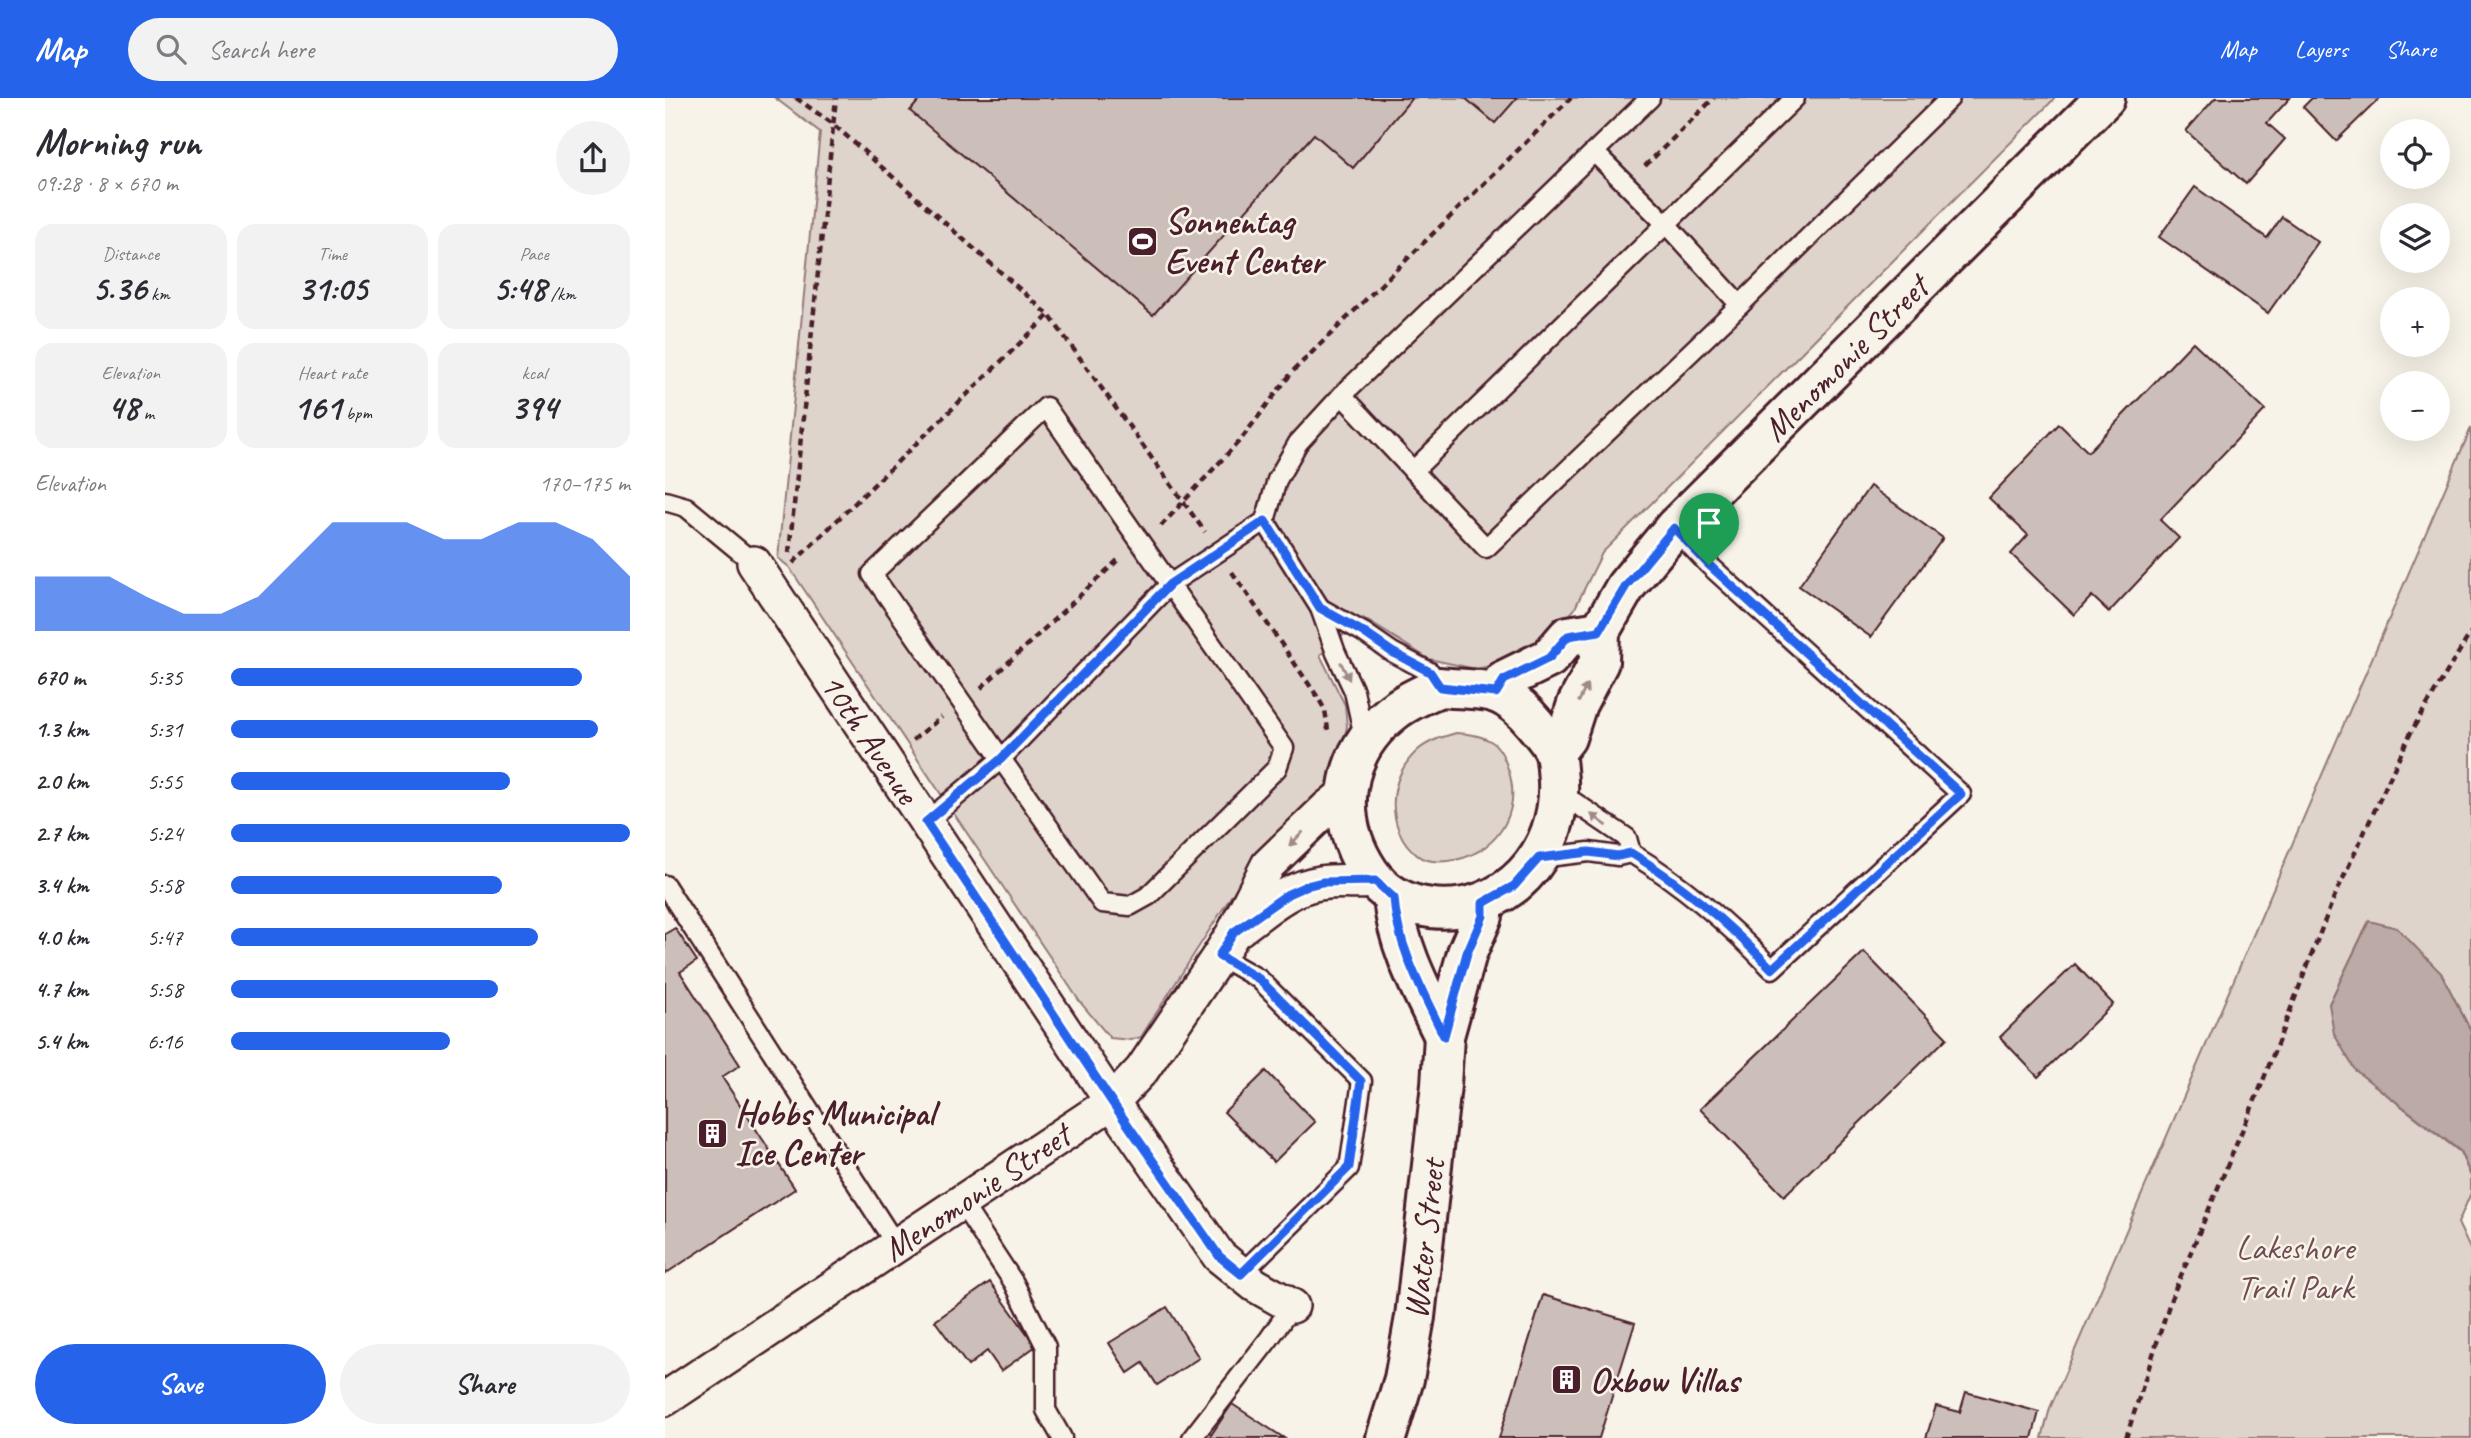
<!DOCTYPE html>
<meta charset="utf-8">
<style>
body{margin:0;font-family:Caveat,sans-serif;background:#f2f2f3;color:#2b2b33;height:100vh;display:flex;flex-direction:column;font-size:26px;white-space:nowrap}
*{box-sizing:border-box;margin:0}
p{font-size:23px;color:#7c7c81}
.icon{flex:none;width:38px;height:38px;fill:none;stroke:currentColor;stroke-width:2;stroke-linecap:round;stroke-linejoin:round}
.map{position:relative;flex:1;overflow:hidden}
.side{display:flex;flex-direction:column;background:#fff;width:665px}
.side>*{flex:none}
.tools{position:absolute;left:1715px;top:21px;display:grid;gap:14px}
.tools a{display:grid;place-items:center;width:70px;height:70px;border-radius:50%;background:#fff;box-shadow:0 7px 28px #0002;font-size:35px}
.pin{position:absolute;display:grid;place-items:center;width:60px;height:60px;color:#fff;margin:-72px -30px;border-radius:50% 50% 50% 0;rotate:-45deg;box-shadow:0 0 7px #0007}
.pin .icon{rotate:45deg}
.round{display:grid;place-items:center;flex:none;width:74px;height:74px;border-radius:37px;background:#f2f2f3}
.headline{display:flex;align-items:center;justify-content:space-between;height:119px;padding:0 35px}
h1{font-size:38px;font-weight:800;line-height:52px}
.metrics{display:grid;grid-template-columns:repeat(3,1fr);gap:10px;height:119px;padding:7px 35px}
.metrics div{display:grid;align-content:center;border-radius:18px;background:#f2f2f3;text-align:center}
.metrics b{font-size:35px;font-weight:800}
.metrics small{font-size:19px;font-weight:400}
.metrics p{font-size:19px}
.chart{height:196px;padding:14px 35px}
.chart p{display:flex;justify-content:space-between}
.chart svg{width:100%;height:126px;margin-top:7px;fill:#2563eb;opacity:.7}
.cta{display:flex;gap:14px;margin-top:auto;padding:14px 35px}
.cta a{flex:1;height:80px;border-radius:42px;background:#2563eb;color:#fff;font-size:28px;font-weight:800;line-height:80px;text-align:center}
.cta a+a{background:#f2f2f3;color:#2b2b33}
ul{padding:0 35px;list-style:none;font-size:23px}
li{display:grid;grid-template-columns:112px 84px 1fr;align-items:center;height:52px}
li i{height:18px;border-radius:9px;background:#2563eb}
header{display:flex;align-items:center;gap:42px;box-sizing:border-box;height:98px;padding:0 35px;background:#2563eb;color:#fff}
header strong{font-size:33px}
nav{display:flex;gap:38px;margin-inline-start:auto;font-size:24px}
.search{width:490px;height:63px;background:#f2f2f3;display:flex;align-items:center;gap:18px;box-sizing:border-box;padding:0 24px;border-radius:38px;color:#7c7c81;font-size:26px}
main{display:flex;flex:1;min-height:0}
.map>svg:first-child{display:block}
.green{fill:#ded4cc;stroke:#947a7c;stroke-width:2}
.water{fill:#bcaaa7;stroke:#8e7275;stroke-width:2}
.building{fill:#ccbfb9;stroke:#4a1f2b;stroke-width:2}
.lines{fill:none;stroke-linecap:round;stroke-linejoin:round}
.service-casing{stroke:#4a1f2b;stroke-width:23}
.minor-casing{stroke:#4a1f2b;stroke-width:38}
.secondary-casing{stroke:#4a1f2b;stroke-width:44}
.path{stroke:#4a1f2b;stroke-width:4.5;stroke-dasharray:7 5;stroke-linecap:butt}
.service{stroke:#f7f3e8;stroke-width:18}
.minor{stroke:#f7f3e8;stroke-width:33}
.secondary{stroke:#f7f3e8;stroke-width:38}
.oneway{fill:#a0898a}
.route-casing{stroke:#fff;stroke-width:14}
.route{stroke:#2563eb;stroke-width:9}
.labels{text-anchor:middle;stroke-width:5;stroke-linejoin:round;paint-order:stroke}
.poi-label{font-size:35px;font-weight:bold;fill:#4a1f2b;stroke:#f7f3e8;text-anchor:start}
.street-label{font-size:35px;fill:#4a1f2b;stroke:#f7f3e8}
.park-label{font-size:35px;fill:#6f4c53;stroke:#f7f3e8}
</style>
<header>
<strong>Map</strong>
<div class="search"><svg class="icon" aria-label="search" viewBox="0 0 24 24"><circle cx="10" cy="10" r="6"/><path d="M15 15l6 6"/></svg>Search here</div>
<nav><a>Map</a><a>Layers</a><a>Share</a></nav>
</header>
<main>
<section class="side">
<div class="headline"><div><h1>Morning run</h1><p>09:28 · 8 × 670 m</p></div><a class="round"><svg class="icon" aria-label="share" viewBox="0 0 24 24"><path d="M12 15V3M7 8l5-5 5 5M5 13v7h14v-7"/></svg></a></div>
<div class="metrics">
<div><p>Distance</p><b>5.36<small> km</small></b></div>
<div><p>Time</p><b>31:05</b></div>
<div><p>Pace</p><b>5:48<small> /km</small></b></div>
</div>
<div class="metrics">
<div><p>Elevation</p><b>48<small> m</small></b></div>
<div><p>Heart rate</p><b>161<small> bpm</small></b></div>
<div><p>kcal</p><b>394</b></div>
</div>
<div class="chart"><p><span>Elevation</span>170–175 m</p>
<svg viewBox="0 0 160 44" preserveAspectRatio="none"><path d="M0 44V25L10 25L20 25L30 32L40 38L50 38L60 32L70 19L80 6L90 6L100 6L110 12L120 12L130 6L140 6L150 12L160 25V44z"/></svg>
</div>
<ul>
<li><b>670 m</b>5:35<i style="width:88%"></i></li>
<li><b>1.3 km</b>5:31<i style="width:92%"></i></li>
<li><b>2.0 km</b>5:55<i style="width:70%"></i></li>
<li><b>2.7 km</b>5:24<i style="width:100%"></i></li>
<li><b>3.4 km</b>5:58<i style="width:68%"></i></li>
<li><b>4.0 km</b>5:47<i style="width:77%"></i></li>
<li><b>4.7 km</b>5:58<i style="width:67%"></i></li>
<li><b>5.4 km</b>6:16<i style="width:55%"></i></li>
</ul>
<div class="cta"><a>Save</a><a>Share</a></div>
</section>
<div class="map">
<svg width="1806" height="1340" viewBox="0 0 1806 1340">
<rect width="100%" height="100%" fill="#f7f3e8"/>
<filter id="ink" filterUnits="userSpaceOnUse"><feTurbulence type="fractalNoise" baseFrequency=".0143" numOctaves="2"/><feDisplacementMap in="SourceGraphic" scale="14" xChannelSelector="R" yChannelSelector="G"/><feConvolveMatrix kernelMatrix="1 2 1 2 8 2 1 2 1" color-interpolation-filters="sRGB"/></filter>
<g filter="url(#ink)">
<!-- green -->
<g class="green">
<polygon points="110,0 1390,0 937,455 909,512 873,548 847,563 811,571 764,561 698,520 655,557 680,607 682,629 669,677 635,719 579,778 476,939 466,942 445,940 415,904 124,469 113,460 155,34"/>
<polygon points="1806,330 1806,933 1776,875 1704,823 1664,906 1690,972 1795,1054 1806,1078 1806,1095 1793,1125 1806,1153 1806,1340 1377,1340 1385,1310"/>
<path d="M 791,635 C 804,636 816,637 827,644 C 836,650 840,662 843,671 C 859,716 829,758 783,763 C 772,764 760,764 752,757 C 720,731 722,680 752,653 C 763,643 777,639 791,635 Z"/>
</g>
<!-- water -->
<polygon class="water" points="1704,823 1732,830 1776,875 1806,933 1806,1078 1795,1053 1690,972 1669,936 1664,906"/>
<!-- building -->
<g class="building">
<polygon points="256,0 747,0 688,70 649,36 488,217 245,13"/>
<polygon points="800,0 852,0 830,25"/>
<polygon points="1550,0 1625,0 1602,25 1620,41 1581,86 1521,33"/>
<polygon points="1647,0 1715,0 1671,43 1638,9"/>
<polygon points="1530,89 1602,140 1617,119 1653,144 1603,215 1494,139"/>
<polygon points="1528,244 1600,312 1495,422 1514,440 1444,514 1427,498 1409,517 1346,456 1363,437 1324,400 1394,326 1423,354"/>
<polygon points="1205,388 1278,440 1206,539 1134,488"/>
<polygon points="10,830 32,863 15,874 75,967 57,979 130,1091 0,1176 0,836"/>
<polygon points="1199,854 1282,940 1119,1098 1035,1011"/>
<polygon points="1410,866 1448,906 1373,979 1335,939"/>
<polygon points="601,973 650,1024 609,1064 559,1014"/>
<polygon points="325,1184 371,1248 336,1273 322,1253 303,1268 270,1223"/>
<polygon points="878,1197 970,1225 934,1340 834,1340"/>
<polygon points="502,1209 534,1260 492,1287 478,1265 463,1275 444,1245"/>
<polygon points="1301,1294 1374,1314 1367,1340 1261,1340 1271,1308 1295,1314"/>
<polygon points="567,1306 619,1340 544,1340"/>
</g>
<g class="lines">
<defs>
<g id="service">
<polyline points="930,55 1001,126 1075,207"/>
<polyline points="677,297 821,450 1075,207 1285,0"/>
<polygon points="381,309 619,650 612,670 483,798 465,808 437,805 207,476"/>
<polyline points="748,373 1130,0"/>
<polyline points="0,403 21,409 89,465"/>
<polyline points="655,510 698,534 727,554 765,574 775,589"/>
<polyline points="706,635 696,625 689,593 671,555 655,510 600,423 612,382 633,345 677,297 985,0"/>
<polyline points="261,724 336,661 505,486 600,423"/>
<path d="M 966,755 C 1019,787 1065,827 1107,871 L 1296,696 L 1044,467 L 1009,430"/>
<polyline points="874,760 924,754 953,758 966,755 962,740 909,704 893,696"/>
<polyline points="0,787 231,1147"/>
<polyline points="554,858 594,881 697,983 684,1070 576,1176"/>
<polyline points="296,1104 349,1185 381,1249 381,1312 397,1340"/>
<polyline points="527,1340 604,1241 627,1208"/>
</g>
<g id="minor">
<polyline points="89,465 447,1004 554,1158 590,1187 627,1208"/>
<path d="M 574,831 C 599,813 624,789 655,785 C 673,782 692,785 710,783"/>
<polyline points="0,1301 447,1004 477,972 554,858 569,834 603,767 662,710 681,695"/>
</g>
<g id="secondary">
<path d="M 775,589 C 791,591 818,590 832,595 C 846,601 860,614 869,625 C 876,634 887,645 890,656 C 892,664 892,674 893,682 C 897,756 841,818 766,810 C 740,807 719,796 704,774 C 668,720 676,655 728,614 C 742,603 758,596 775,589 Z"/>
<polyline points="831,595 839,582 884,560 903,538 935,533"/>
<polyline points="890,654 901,640 912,606 934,564 935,533 961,488 1009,430 1440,0"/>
<path d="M 728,800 C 732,848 758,895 779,938"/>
<path id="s1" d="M 721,1340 L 739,1281 L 750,1219 L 776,987 L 779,938 L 802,855 L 818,818 L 818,805"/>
</g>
</defs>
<!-- service casing -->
<use href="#service" class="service-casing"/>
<!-- minor casing -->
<use href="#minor" class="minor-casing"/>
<!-- secondary casing -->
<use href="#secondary" class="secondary-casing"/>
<!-- path -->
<g class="path">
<polyline points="131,0 168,26 384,217 540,434"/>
<polyline points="980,68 1049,0"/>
<polyline points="496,428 577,340 628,273 906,0"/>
<polyline points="124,455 171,0"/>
<polyline points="128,465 384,217"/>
<polyline points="567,474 652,598 660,612 663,632"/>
<polyline points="316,590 455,460"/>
<polyline points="248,642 277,619"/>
<polyline points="1461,1340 1506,1201 1596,988 1667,804 1747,632 1806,534"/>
</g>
<!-- service -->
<use href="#service" class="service"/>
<!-- minor -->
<use href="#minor" class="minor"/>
<!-- secondary -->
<use href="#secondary" class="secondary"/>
</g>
<!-- one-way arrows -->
<defs><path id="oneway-solid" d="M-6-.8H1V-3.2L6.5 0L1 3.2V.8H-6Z" transform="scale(1.75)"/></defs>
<g class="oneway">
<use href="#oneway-solid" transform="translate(680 573) rotate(64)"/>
<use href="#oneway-solid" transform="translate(918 595) rotate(-64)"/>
<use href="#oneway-solid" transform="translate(934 722) rotate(-144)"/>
<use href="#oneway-solid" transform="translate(631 741) rotate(135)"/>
</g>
</g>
<g class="lines" filter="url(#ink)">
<defs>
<path id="route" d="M 600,423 L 655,510 L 698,534 L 727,554 L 765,574 L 775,589 L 831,595 L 839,582 L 884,560 L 903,538 L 934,533 L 961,488 L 1009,430 L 1044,467 L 1296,696 L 1107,871 C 1065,827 1019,787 966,755 L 953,758 L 924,754 L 874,760 L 849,788 L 818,805 L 818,818 L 802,855 L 779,938 C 758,895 732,848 729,800 L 710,783 L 657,784 L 641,788 L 623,796 L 569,834 L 554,858 L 594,881 L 696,983 L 684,1069 L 576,1176 L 554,1158 L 447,1004 L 261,724 L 336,661 L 505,486 Z"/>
</defs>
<!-- route casing -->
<use href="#route" class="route-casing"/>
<!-- route -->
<use href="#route" class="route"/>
</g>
<!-- icons -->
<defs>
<symbol id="stadium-square" viewBox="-11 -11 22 22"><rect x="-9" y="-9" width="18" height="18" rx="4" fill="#4a1f2b" stroke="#f7f3e8"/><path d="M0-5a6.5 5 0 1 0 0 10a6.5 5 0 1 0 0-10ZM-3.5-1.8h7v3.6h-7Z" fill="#fff"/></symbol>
<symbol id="building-square" viewBox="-11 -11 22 22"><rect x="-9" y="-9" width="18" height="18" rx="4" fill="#4a1f2b" stroke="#f7f3e8"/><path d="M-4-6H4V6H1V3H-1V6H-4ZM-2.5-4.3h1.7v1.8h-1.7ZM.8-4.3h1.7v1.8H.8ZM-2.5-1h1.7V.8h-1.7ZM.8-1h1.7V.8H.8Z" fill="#fff"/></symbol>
</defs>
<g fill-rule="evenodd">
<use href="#stadium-square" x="460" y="126" width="35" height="35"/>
<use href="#building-square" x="30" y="1018" width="35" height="35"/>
<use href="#building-square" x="884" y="1264" width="35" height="35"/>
</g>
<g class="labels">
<!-- poi labels -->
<g class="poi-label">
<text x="500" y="135">Sonnentag<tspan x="500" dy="40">Event Center</tspan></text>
<text x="70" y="1027">Hobbs Municipal<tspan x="70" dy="40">Ice Center</tspan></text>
<text x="925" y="1294">Oxbow Villas</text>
</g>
<!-- street labels -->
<g class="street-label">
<text transform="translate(1180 260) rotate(-45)" y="12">Menomonie Street</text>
<text transform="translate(205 640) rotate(56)" y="12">10th Avenue</text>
<text transform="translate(311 1094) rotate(-34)" y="12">Menomonie Street</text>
<text dy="12" stroke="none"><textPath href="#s1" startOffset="203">Water Street</textPath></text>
</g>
<!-- park labels -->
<g class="park-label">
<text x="1630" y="1161">Lakeshore<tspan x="1630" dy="40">Trail Park</tspan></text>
</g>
</g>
</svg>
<div class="tools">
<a><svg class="icon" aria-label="locate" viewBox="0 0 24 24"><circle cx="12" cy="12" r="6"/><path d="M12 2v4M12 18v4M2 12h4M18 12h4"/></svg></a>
<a><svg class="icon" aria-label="layers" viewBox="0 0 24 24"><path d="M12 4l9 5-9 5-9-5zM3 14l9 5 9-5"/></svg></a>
<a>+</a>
<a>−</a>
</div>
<div class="pin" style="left:1044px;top:467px;background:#1e9e55"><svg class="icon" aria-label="arrive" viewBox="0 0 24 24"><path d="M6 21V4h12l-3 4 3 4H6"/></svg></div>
</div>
</main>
